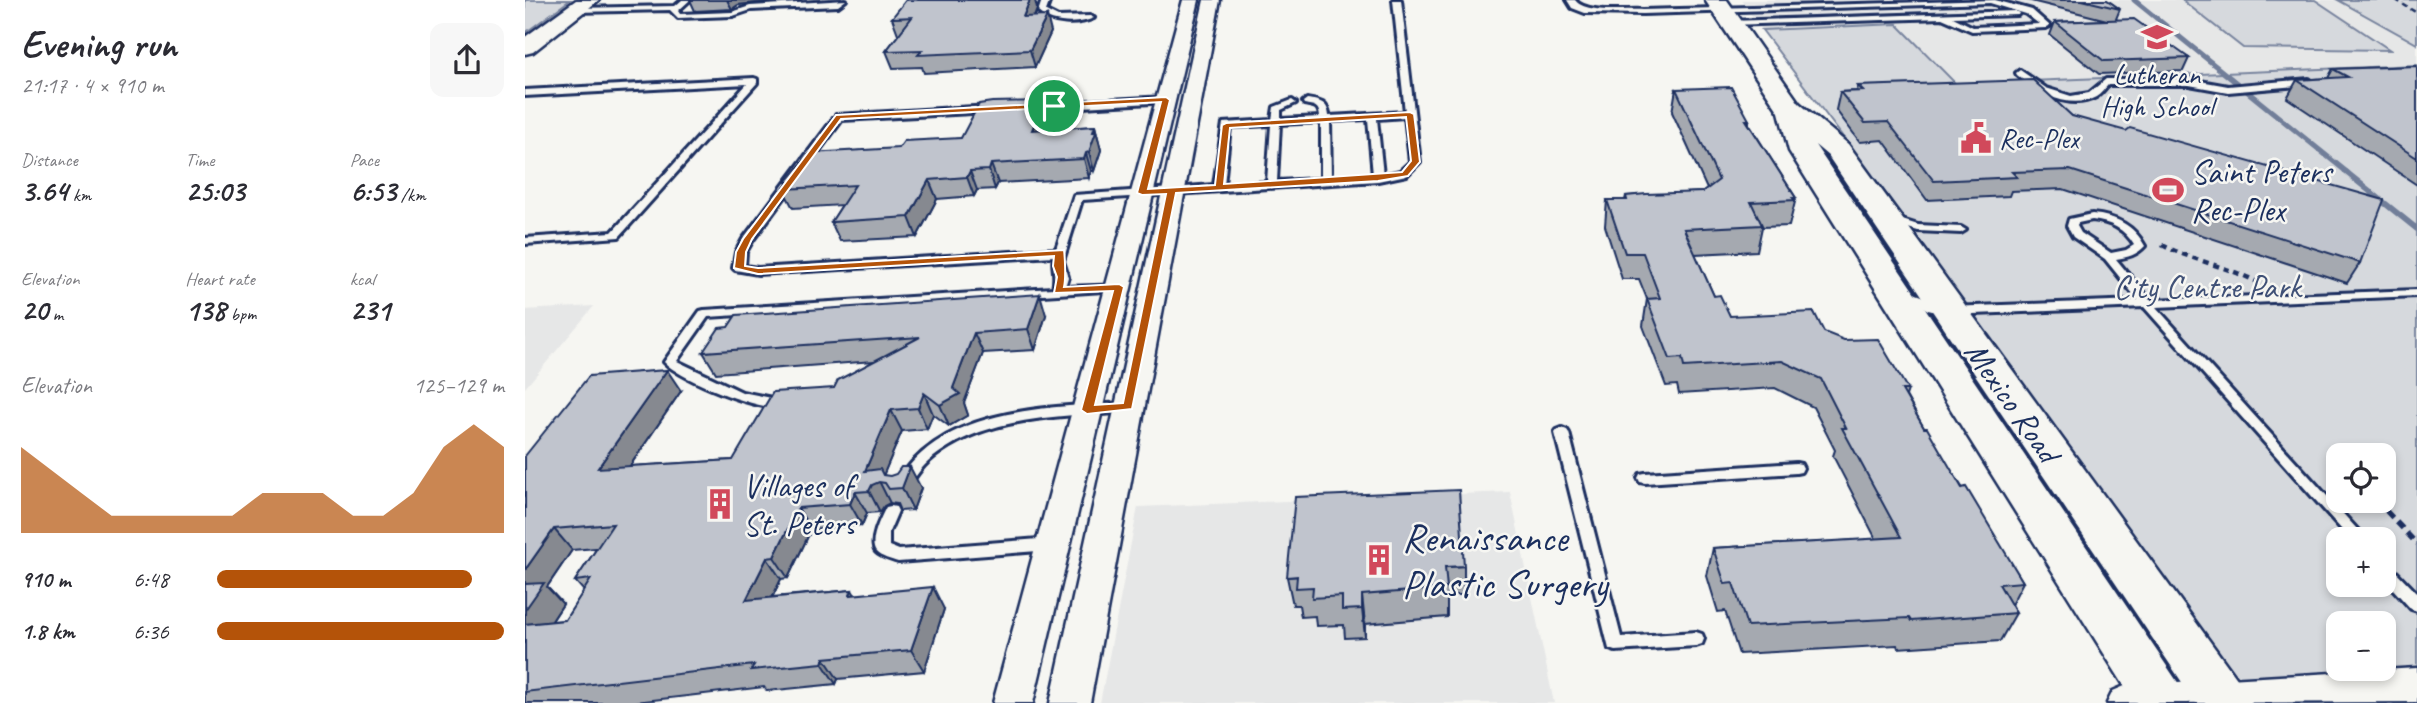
<!DOCTYPE html>
<meta charset="utf-8">
<style>
body{margin:0;font-family:Caveat,sans-serif;background:#f7f7f7;color:#2b2b33;height:100vh;display:flex;flex-direction:column;font-size:26px;white-space:nowrap}
*{box-sizing:border-box;margin:0}
p{font-size:23px;color:#7c7c81}
.icon{flex:none;width:38px;height:38px;fill:none;stroke:currentColor;stroke-width:2;stroke-linecap:round;stroke-linejoin:round}
.map{position:relative;flex:1;overflow:hidden}
.drawer{display:flex;flex-direction:column;background:#fff;width:525px}
.drawer>*{flex:none}
.tools{position:absolute;left:1801px;top:443px;display:grid;gap:14px}
.tools a{display:grid;place-items:center;width:70px;height:70px;border-radius:14px;background:#fff;box-shadow:0 4px 10px #0003;font-size:35px}
.pin{position:absolute;display:grid;place-items:center;width:60px;height:60px;color:#fff;margin:-30px;border:4px solid #fff;border-radius:50%;box-shadow:0 2px 7px #0007}
.round{display:grid;place-items:center;flex:none;width:74px;height:74px;border-radius:14px;background:#f7f7f7}
.head{display:flex;align-items:center;justify-content:space-between;height:119px;padding:0 21px}
h1{font-size:38px;font-weight:800;line-height:52px}
.metrics{display:grid;grid-template-columns:repeat(3,1fr);gap:10px;height:119px;padding:7px 21px}
.metrics div{display:grid;align-content:center}
.metrics b{font-size:30px;font-weight:800}
.metrics small{font-size:19px;font-weight:400}
.metrics p{font-size:19px}
.chart{height:196px;padding:14px 21px}
.chart p{display:flex;justify-content:space-between}
.chart svg{width:100%;height:126px;margin-top:7px;fill:#b45309;opacity:.7}
ul{padding:0 21px;list-style:none;font-size:23px}
li{display:grid;grid-template-columns:112px 84px 1fr;align-items:center;height:52px}
li i{height:18px;border-radius:9px;background:#b45309}
main{display:flex;flex:1;min-height:0}
.map>svg:first-child{display:block}
.built{fill:#e6e7e7}
.green{fill:#d6d9dd;stroke:#78849e;stroke-width:2;fill-rule:evenodd}
.lines{fill:none;stroke-linecap:round;stroke-linejoin:round}
.stream-far1{stroke:#717e99;stroke-width:5}
.stream{stroke:#717e99;stroke-width:6}
.service-casing{stroke:#1b2f5e;stroke-width:6}
.tertiary-casing{stroke:#1b2f5e;stroke-width:5}
.secondary-casing{stroke:#1b2f5e;stroke-width:5}
.primary-casing{stroke:#1b2f5e;stroke-width:5}
.path-far2{stroke:#1b2f5e;stroke-width:2.5;stroke-dasharray:5 3.5;stroke-linecap:butt}
.path-far1{stroke:#1b2f5e;stroke-width:4.5;stroke-dasharray:6 5;stroke-linecap:butt}
.path{stroke:#1b2f5e;stroke-width:5;stroke-dasharray:9 6;stroke-linecap:butt}
.service{fill:#f6f6f2;fill-rule:evenodd}
.tertiary{fill:#f6f6f2;fill-rule:evenodd}
.secondary{fill:#f6f6f2;fill-rule:evenodd}
.primary{fill:#f6f6f2;fill-rule:evenodd}
.wall{fill:#a5a9b0;stroke:#1b2f5e;stroke-width:2;fill-rule:evenodd}
.shaded-wall{fill:#868990;stroke:#1b2f5e;stroke-width:2}
.building{fill:#c0c4cd;stroke:#1b2f5e;stroke-width:2}
.route{fill:#b45309;stroke:#fff;stroke-width:2;fill-rule:evenodd}
.labels{text-anchor:middle;stroke-width:5;stroke-linejoin:round;paint-order:stroke}
.far-poi-label{font-size:28px;fill:#1b2f5e;stroke:#f6f6f2}
.poi-label{font-size:33px;fill:#1b2f5e;stroke:#f6f6f2;text-anchor:start}
.park-label{font-size:33px;fill:#405177;stroke:#f6f6f2}
.street-label{font-size:33px;fill:#1b2f5e;stroke:#f6f6f2}
.near-poi-label{font-size:40px;fill:#1b2f5e;stroke:#f6f6f2;text-anchor:start}
</style>
<main>
<section class="drawer">
<div class="head"><div><h1>Evening run</h1><p>21:17 · 4 × 910 m</p></div><a class="round"><svg class="icon" aria-label="share" viewBox="0 0 24 24"><path d="M12 15V3M7 8l5-5 5 5M5 13v7h14v-7"/></svg></a></div>
<div class="metrics">
<div><p>Distance</p><b>3.64<small> km</small></b></div>
<div><p>Time</p><b>25:03</b></div>
<div><p>Pace</p><b>6:53<small> /km</small></b></div>
</div>
<div class="metrics">
<div><p>Elevation</p><b>20<small> m</small></b></div>
<div><p>Heart rate</p><b>138<small> bpm</small></b></div>
<div><p>kcal</p><b>231</b></div>
</div>
<div class="chart"><p><span>Elevation</span>125–129 m</p>
<svg viewBox="0 0 160 44" preserveAspectRatio="none"><path d="M0 44V14L10 22L20 30L30 38L40 38L50 38L60 38L70 38L80 30L90 30L100 30L110 38L120 38L130 30L140 14L150 6L160 14V44z"/></svg>
</div>
<ul>
<li><b>910 m</b>6:48<i style="width:89%"></i></li>
<li><b>1.8 km</b>6:36<i style="width:100%"></i></li>
</ul>
</section>
<div class="map">
<svg width="1892" height="703" viewBox="0 0 1892 703">
<rect width="100%" height="100%" fill="#f6f6f2"/>
<filter id="ink" filterUnits="userSpaceOnUse"><feTurbulence type="fractalNoise" baseFrequency=".0143" numOctaves="2"/><feDisplacementMap in="SourceGraphic" scale="14" xChannelSelector="R" yChannelSelector="G"/><feConvolveMatrix kernelMatrix="1 2 1 2 8 2 1 2 1" color-interpolation-filters="sRGB"/></filter>
<g filter="url(#ink)">
<!-- built -->
<g class="built">
<polygon points="1216,0 1813,0 1892,44 1892,65 1431,84 1372,24 1237,30"/>
<polygon points="69,306 0,388 0,310"/>
<polygon points="985,492 1029,703 575,703 613,507"/>
</g>
<!-- green -->
<g class="green">
<polygon points="0,0 45,0 0,33"/>
<polygon points="1657,0 1790,0 1865,50 1718,48"/>
<polygon points="1813,0 1892,0 1892,44"/>
<path d="M 1372,24 L 1431,84 L 1892,65 L 1892,703 L 1720,703 L 1400,254 L 1377,215 L 1237,30 ZM 1813,455 L 1858,455 L 1858,500 L 1813,500 ZM 1813,539 L 1858,539 L 1858,584 L 1813,584 ZM 1813,623 L 1858,623 L 1858,668 L 1813,668 Z"/>
</g>
<g class="lines">
<!-- stream-far1 -->
<polyline class="stream-far1" points="1609,0 1823,173"/>
<!-- stream -->
<polyline class="stream" points="1821,172 1892,229"/>
<defs>
<g id="service">
<polygon points="157,0 165,0 153,11 155,14 207,12 225,6 321,0 313,6 226,10 208,16 153,18 145,10 50,12 46,10 50,8 150,6"/>
<path d="M 517,0 L 525,0 L 521,11 L 533,17 L 565,16 L 569,18 C 553,25 527,25 513,12 Z"/>
<path d="M 868,0 L 876,0 L 895,162 L 882,175 L 853,181 L 557,200 L 538,261 L 543,277 L 540,287 L 598,285 L 600,287 L 594,290 L 183,317 L 152,361 L 217,392 L 262,401 L 263,404 L 262,407 C 237,413 156,380 139,362 L 175,311 L 179,310 L 528,288 C 532,274 526,266 529,256 L 233,274 L 210,270 L 208,268 L 211,252 L 218,239 L 311,115 L 466,106 L 470,109 L 466,112 L 317,120 L 228,240 L 221,252 L 220,266 L 233,268 L 531,249 L 549,195 L 689,185 L 698,123 L 747,120 L 749,107 L 767,100 L 771,103 L 756,110 L 756,119 L 795,117 C 794,105 789,106 779,104 L 778,102 L 782,99 C 795,101 803,102 804,116 L 880,112 ZM 880,117 L 885,162 L 875,171 L 858,175 L 852,119 ZM 843,119 L 848,175 L 806,178 L 805,121 ZM 796,122 L 796,179 L 752,181 L 755,124 ZM 746,125 L 742,182 L 699,185 L 705,127 Z"/>
<path d="M 1042,0 L 1050,0 C 1060,14 1100,9 1118,10 L 1470,0 L 1507,10 L 1525,26 L 1521,28 L 1447,31 L 1417,18 L 1206,25 L 1202,23 L 1206,21 L 1490,11 L 1494,13 L 1493,15 L 1428,17 L 1448,27 L 1514,24 L 1501,14 L 1465,3 L 1118,14 L 1060,13 L 1047,8 Z"/>
<path d="M 1495,70 L 1521,88 L 1546,96 L 1564,93 L 1581,79 L 1664,79 L 1703,86 L 1784,79 L 1788,82 L 1784,85 L 1703,92 L 1664,85 L 1583,85 C 1579,89 1576,94 1571,97 C 1544,111 1512,92 1492,75 L 1491,73 Z"/>
<polygon points="229,78 232,79 232,83 94,237 0,244 0,238 87,232 222,84 0,96 0,90"/>
<polygon points="641,97 645,100 644,102 505,110 501,107 505,104"/>
<path d="M 1567,214 C 1591,216 1609,225 1620,246 C 1612,255 1603,257 1591,259 L 1625,300 L 1892,290 L 1892,296 L 1631,307 L 1841,539 L 1825,539 L 1619,307 L 1424,315 L 1403,310 L 1376,293 L 1378,291 C 1390,290 1409,304 1424,307 L 1613,300 L 1580,259 L 1548,237 L 1542,226 L 1544,219 ZM 1567,220 C 1585,222 1600,229 1609,245 L 1601,250 L 1586,253 L 1556,233 L 1552,226 L 1553,223 Z"/>
<polygon points="1368,217 1393,225 1436,227 1441,230 1436,233 1393,231 1364,222 1363,220"/>
<path d="M 603,403 L 610,407 L 608,410 C 589,415 568,414 549,415 C 498,419 442,427 403,462 C 395,469 389,479 383,488 L 373,488 L 371,484 C 418,406 523,407 603,403 Z"/>
<polygon points="1037,428 1042,430 1044,433 1096,637 1171,632 1177,634 1179,639 1177,644 1171,646 1090,651 1084,649 1030,433 1032,430"/>
<polygon points="1271,463 1276,464 1278,468 1276,472 1271,473 1120,483 1115,482 1113,478 1115,474 1120,473"/>
<path d="M 366,506 L 371,507 L 373,511 L 364,532 L 364,546 L 374,550 L 526,538 L 531,540 L 533,544 L 531,548 L 526,550 L 373,562 C 367,560 355,557 351,552 C 343,542 356,517 361,507 Z"/>
<polygon points="1858,561 1863,563 1892,593 1892,611 1886,609 1858,578"/>
</g>
<g id="tertiary">
<polygon points="658,0 674,0 508,703 468,703"/>
<polygon points="679,0 695,0 565,703 525,703"/>
<polygon points="1892,668 1892,702 1582,703 1588,691 1602,685"/>
</g>
<polygon id="secondary" points="51,0 74,0 8,52 0,54 0,37"/>
<polygon id="primary" points="1180,0 1202,0 1274,103 1323,144 1718,687 1726,703 1671,703 1303,156 1290,145 1656,687 1664,703 1610,703 1264,151 1254,112"/>
</defs>
<!-- service casing -->
<use href="#service" class="service-casing"/>
<!-- tertiary casing -->
<use href="#tertiary" class="tertiary-casing"/>
<!-- secondary casing -->
<use href="#secondary" class="secondary-casing"/>
<!-- primary casing -->
<use href="#primary" class="primary-casing"/>
<!-- path-far2 -->
<polyline class="path-far2" points="1871,0 1892,13"/>
<!-- path-far1 -->
<path class="path-far1" d="M 1637,245 C 1669,261 1705,267 1736,284"/>
<!-- path -->
<polyline class="path" points="1851,500 1892,544"/>
<!-- service -->
<use href="#service" class="service"/>
<!-- tertiary -->
<use href="#tertiary" class="tertiary"/>
<!-- secondary -->
<use href="#secondary" class="secondary"/>
<!-- primary -->
<use href="#primary" class="primary"/>
</g>
<!-- wall -->
<g class="wall">
<polygon points="165,0 242,0 239,2 213,5 207,9 170,11"/>
<polygon points="1502,0 1582,0 1595,9 1591,19 1664,58 1658,71 1574,74 1525,35 1530,22 1582,20"/>
<polygon points="512,9 510,16 526,32 510,67 399,73 397,67 368,68 361,51 374,34 373,34 367,18"/>
<polygon points="1892,66 1892,185 1762,98 1772,80 1803,78 1808,69"/>
<polygon points="1333,86 1547,116 1835,263 1822,283 1538,189 1486,191 1484,196 1402,200 1358,140 1335,142 1311,110 1315,92 1332,91"/>
<polygon points="1151,89 1224,120 1224,124 1271,198 1264,226 1237,227 1232,251 1170,254 1189,296 1205,316 1299,332 1383,390 1381,396 1399,428 1498,582 1486,605 1491,613 1475,641 1373,648 1372,645 1214,654 1200,611 1193,612 1182,576 1188,548 1351,539 1308,456 1310,450 1288,407 1250,388 1154,394 1152,385 1141,386 1118,326 1122,299 1114,279 1097,279 1080,226 1082,200 1100,200 1101,196 1178,192 1182,189 1147,112"/>
<polygon points="519,101 524,119 520,129 570,126 576,150 569,171 566,171 564,178 473,183 470,189 452,190 449,196 412,199 392,237 315,241 306,222 317,205 268,208 258,189 262,184 261,182 374,148 436,138"/>
<path d="M 521,315 L 510,350 L 458,353 L 439,403 L 443,415 L 424,426 L 408,414 L 402,429 L 377,431 L 358,475 L 396,488 L 388,510 L 375,511 L 372,504 L 365,503 L 359,506 L 355,512 L 342,513 L 337,525 L 286,530 L 263,578 L 256,579 L 247,597 L 327,590 L 330,595 L 419,609 L 399,671 L 313,679 L 311,684 L 242,691 L 239,687 L 102,703 L 0,703 L 0,456 L 156,391 L 105,466 L 208,460 L 309,388 L 349,361 L 191,373 L 178,352 ZM 72,548 L 50,581 L 59,591 L 40,620 L 27,621 L 38,604 L 22,587 L 47,550 Z"/>
<polygon points="939,566 939,595 922,595 922,617 840,624 840,637 820,638 819,625 791,626 790,616 776,617 774,605 768,605 762,577"/>
</g>
<!-- shaded-wall -->
<g class="shaded-wall">
<polygon points="202,0 242,0 239,2 213,5 207,9"/>
<polygon points="505,0 510,0 512,9 503,33 498,17"/>
<polygon points="522,16 526,32 510,67 505,50"/>
<polygon points="519,101 524,119 512,148 507,130"/>
<polygon points="570,126 576,150 569,171 564,152"/>
<polygon points="561,153 566,171 564,178 559,159"/>
<polygon points="466,164 473,183 470,189 464,170"/>
<polygon points="445,171 452,190 449,196 442,177"/>
<polygon points="404,180 412,199 392,237 384,217"/>
<polygon points="515,294 521,315 510,350 503,329"/>
<polygon points="449,333 458,353 439,403 443,415 424,426 415,405 428,388"/>
<polygon points="142,370 156,391 89,489 73,468"/>
<polygon points="399,393 408,414 402,429 393,408"/>
<polygon points="366,410 377,431 355,483 365,503 359,506 355,512 344,491 340,471"/>
<polygon points="385,467 396,488 388,510 377,488"/>
<polygon points="330,492 342,513 337,525 325,504"/>
<polygon points="273,508 286,530 263,578 249,557"/>
<polygon points="29,529 47,550 22,587 38,604 9,648 0,639 0,570"/>
<polygon points="242,558 256,579 236,621 221,600"/>
<polygon points="408,587 419,609 399,671 386,650"/>
<polygon points="837,595 840,624 840,637 837,609"/>
<polygon points="299,658 313,679 311,684 297,663"/>
</g>
<!-- building -->
<g class="building">
<polygon points="381,0 505,0 498,17 522,16 505,50 393,55 397,50 361,51 387,17 367,18"/>
<polygon points="1557,0 1582,0 1595,9"/>
<polygon points="1609,19 1664,58 1579,61 1530,22"/>
<polygon points="1892,66 1892,158 1772,80 1823,77 1808,69"/>
<polygon points="1508,80 1547,116 1601,131 1605,128 1859,200 1835,263 1545,170 1487,172 1492,177 1409,181 1363,122 1340,123 1315,92 1338,91 1333,86"/>
<polygon points="1206,87 1224,120 1221,120 1271,198 1268,198 1270,200 1226,202 1237,225 1159,229 1189,296 1195,295 1205,316 1289,312 1299,332 1319,340 1353,339 1383,390 1377,390 1399,428 1402,428 1437,488 1441,487 1498,582 1474,584 1491,613 1386,621 1384,618 1222,626 1208,583 1200,584 1188,548 1376,537 1317,428 1321,428 1296,379 1257,361 1159,367 1157,358 1145,359 1122,299 1135,298 1118,253 1100,253 1082,200 1102,200 1101,196 1121,194 1178,192 1194,180 1151,89"/>
<polygon points="519,101 507,130 570,126 568,132 571,132 564,152 561,153 559,159 466,164 464,170 445,171 442,177 404,180 384,217 306,222 330,185 258,189 264,182 261,182 285,153 374,148 379,141 436,138 454,104 467,102"/>
<polygon points="515,294 503,329 449,333 428,388 435,394 415,405 399,393 393,408 366,410 340,471 355,469 358,475 365,476 371,474 376,467 385,467 377,488 364,489 360,483 354,482 347,485 344,491 330,492 325,504 273,508 249,557 242,558 221,600 327,590 325,595 408,587 386,650 299,658 297,663 226,670 229,665 0,692 0,624 40,620 66,579 50,581 88,524 29,529 0,570 0,456 64,376 142,370 73,468 208,460 248,392 309,388 313,380 395,337 178,352 194,328 203,327 211,315"/>
<polygon points="934,490 939,566 920,567 922,588 837,595 837,609 817,610 817,596 787,598 788,587 771,588 772,576 762,577 770,497"/>
<polygon points="19,583 0,610 0,584"/>
</g>
</g>
<!-- route -->
<path class="route" d="M 641,97 L 645,100 L 623,189 L 690,185 L 697,125 L 701,123 L 885,112 L 889,114 L 895,162 L 883,176 L 853,181 L 651,193 L 607,409 L 562,414 L 556,410 L 588,291 L 529,293 L 532,277 L 528,266 L 529,256 L 233,274 L 209,268 L 211,252 L 218,239 L 311,115 ZM 636,102 L 612,193 L 617,195 L 641,194 L 598,403 L 570,405 L 599,287 L 594,284 L 539,287 C 541,279 540,258 539,250 L 233,268 L 220,266 L 221,252 L 227,239 L 316,119 ZM 881,117 L 886,161 L 877,172 L 699,184 L 705,128 Z"/>
<!-- icons -->
<defs>
<symbol id="school-bare" viewBox="-9 -9 18 18"><path d="M0-5L7-2L0 1L-7-2ZM-4 1L0 2.5L4 1V4Q0 6-4 4Z" fill="#d1495b" stroke="#f6f6f2" stroke-width="2.5" paint-order="stroke"/></symbol>
<symbol id="civic-bare" viewBox="-9 -9 18 18"><path d="M-.6-6.5H3V-4.5H.6V-3L4-1V1h2V6H-6V1h2V-1L-.6-3ZM-1.2 2.5V6h2.4V2.5Z" fill="#d1495b" stroke="#f6f6f2" stroke-width="2.5" paint-order="stroke"/></symbol>
<symbol id="stadium-bare" viewBox="-9 -9 18 18"><path d="M0-5a6.5 5 0 1 0 0 10a6.5 5 0 1 0 0-10ZM-3.5-1.8h7v3.6h-7Z" fill="#d1495b" stroke="#f6f6f2" stroke-width="2.5" paint-order="stroke"/></symbol>
<symbol id="building-bare" viewBox="-9 -9 18 18"><path d="M-4-6H4V6H1V3H-1V6H-4ZM-2.5-4.3h1.7v1.8h-1.7ZM.8-4.3h1.7v1.8H.8ZM-2.5-1h1.7V.8h-1.7ZM.8-1h1.7V.8H.8Z" fill="#d1495b" stroke="#f6f6f2" stroke-width="2.5" paint-order="stroke"/></symbol>
</defs>
<g fill-rule="evenodd">
<use href="#school-bare" x="1610" y="15" width="44" height="44"/>
<use href="#civic-bare" x="1429" y="116" width="44" height="44"/>
<use href="#stadium-bare" x="1621" y="168" width="44" height="44"/>
<use href="#building-bare" x="173" y="482" width="44" height="44"/>
<use href="#building-bare" x="832" y="538" width="44" height="44"/>
</g>
<g class="labels">
<!-- far-poi labels -->
<g class="far-poi-label">
<text x="1632" y="84">Lutheran<tspan x="1632" dy="32">High School</tspan></text>
<text x="1474" y="148" text-anchor="start">Rec-Plex</text>
</g>
<!-- poi labels -->
<g class="poi-label">
<text x="1666" y="183">Saint Peters<tspan x="1666" dy="38">Rec-Plex</tspan></text>
<text x="218" y="497">Villages of<tspan x="218" dy="38">St. Peters</tspan></text>
</g>
<!-- park labels -->
<g class="park-label">
<text x="1682" y="298">City Centre Park</text>
</g>
<!-- street labels -->
<g class="street-label">
<text transform="translate(1488 401) rotate(55)" y="12">Mexico Road</text>
</g>
<!-- near-poi labels -->
<g class="near-poi-label">
<text x="877" y="551">Renaissance<tspan x="877" dy="46">Plastic Surgery</tspan></text>
</g>
</g>
</svg>
<div class="tools">
<a><svg class="icon" aria-label="locate" viewBox="0 0 24 24"><circle cx="12" cy="12" r="6"/><path d="M12 2v4M12 18v4M2 12h4M18 12h4"/></svg></a>
<a>+</a>
<a>−</a>
</div>
<div class="pin" style="left:529px;top:106px;background:#1e9e55"><svg class="icon" aria-label="arrive" viewBox="0 0 24 24"><path d="M6 21V4h12l-3 4 3 4H6"/></svg></div>
</div>
</main>
